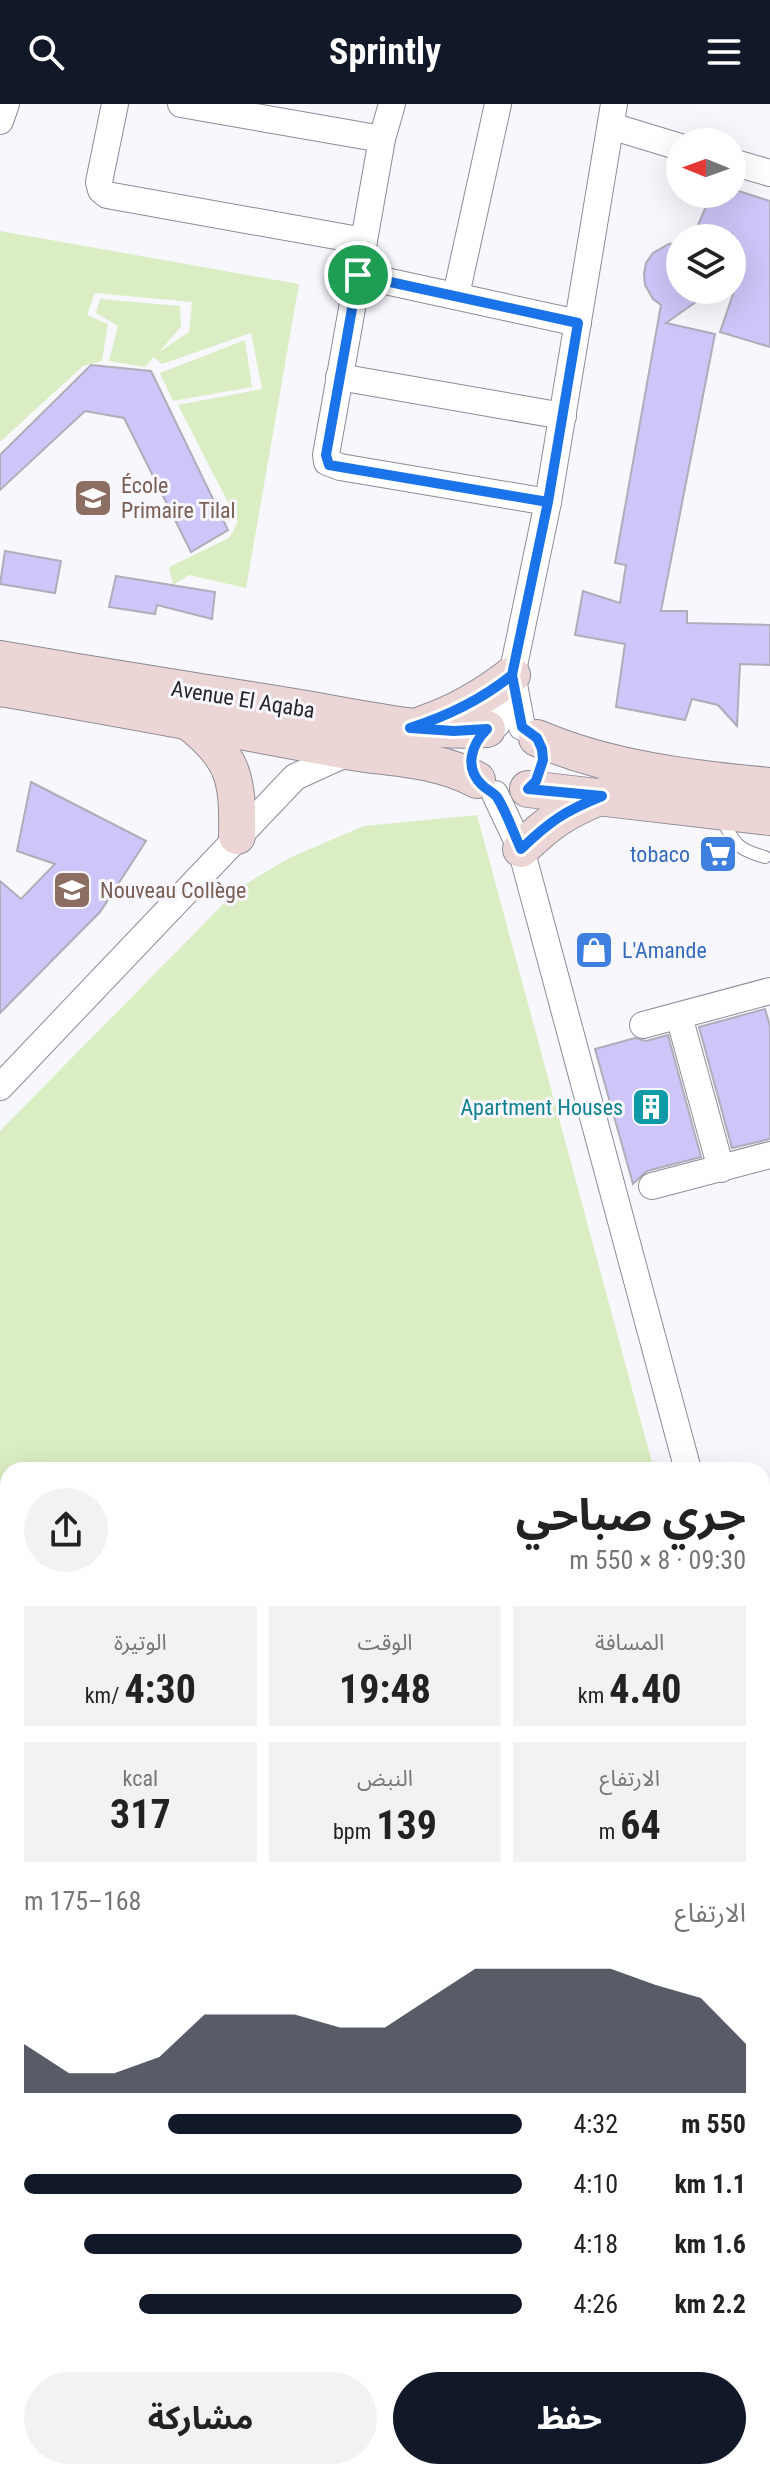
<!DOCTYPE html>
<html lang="ar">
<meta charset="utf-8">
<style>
body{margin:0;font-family:"Roboto Condensed","Noto Sans Arabic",sans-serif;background:#f2f2f2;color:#222;direction:rtl;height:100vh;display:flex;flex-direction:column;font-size:30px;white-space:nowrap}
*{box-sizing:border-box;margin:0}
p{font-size:26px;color:#767676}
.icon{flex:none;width:44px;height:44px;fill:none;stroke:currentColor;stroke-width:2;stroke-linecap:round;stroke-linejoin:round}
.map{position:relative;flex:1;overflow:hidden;direction:ltr}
.panel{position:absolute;left:0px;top:1358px;width:770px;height:1018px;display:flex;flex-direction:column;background:#fff;border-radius:24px 24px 0 0;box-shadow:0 8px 32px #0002;direction:rtl}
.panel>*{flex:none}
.needle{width:52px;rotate:271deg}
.tools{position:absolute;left:666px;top:24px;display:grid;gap:16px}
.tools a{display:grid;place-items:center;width:80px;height:80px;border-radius:50%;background:#fff;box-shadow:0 8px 32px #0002;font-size:40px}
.pin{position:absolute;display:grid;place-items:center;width:68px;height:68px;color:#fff;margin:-34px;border:4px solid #fff;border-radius:50%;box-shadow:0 2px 8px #0007}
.round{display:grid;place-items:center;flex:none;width:84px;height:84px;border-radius:42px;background:#f2f2f2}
.overview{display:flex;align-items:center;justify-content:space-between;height:136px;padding:0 24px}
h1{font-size:44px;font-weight:700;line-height:60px}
.figures{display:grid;grid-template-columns:repeat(3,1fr);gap:12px;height:136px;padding:8px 24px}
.figures div{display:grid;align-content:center;border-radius:0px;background:#f2f2f2;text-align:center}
.figures b{font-size:40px;font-weight:700}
.figures small{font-size:22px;font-weight:400}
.figures p{font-size:22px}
.chart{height:224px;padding:16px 24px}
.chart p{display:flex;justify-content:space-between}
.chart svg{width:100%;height:144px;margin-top:8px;fill:#111827;opacity:.7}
.button{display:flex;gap:16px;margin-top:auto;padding:16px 24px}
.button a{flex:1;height:92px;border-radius:48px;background:#111827;color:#fff;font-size:32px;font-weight:700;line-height:92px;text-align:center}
.button a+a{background:#f2f2f2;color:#222}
ul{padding:0 24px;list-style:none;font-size:26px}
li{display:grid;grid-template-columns:128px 96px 1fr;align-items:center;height:60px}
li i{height:20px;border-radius:10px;background:#111827}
header{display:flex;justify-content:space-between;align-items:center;height:104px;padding:0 24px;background:#111827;color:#fff;font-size:36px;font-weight:700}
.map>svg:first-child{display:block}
.green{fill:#daedc3}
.sand{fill:#f8eec9}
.building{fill:#cec5f8;stroke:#afadb8;stroke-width:2}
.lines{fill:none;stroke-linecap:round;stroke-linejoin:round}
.lane-casing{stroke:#8e8b96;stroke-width:14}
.street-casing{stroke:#8e8b96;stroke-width:28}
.secondary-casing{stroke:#8e8b96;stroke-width:38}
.path{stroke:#8a898f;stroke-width:4;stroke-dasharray:4 4;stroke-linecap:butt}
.lane{stroke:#fff;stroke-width:12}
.street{stroke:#fff;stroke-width:26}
.secondary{stroke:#ecd6d5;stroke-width:36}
.route-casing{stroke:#fff;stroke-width:16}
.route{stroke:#1a73e8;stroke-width:10}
.labels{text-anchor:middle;stroke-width:6;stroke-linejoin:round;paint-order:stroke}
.education-label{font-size:22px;fill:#785e54;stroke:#f8f7fe;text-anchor:start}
.street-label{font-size:22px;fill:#26252a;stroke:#f8f7fe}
.shop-label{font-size:22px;fill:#366cbe;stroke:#f8f7fe;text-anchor:end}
.culture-label{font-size:22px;fill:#0d838f;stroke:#f8f7fe;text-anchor:end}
</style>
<header><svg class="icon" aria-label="menu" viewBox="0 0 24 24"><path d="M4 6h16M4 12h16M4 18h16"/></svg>Sprintly<svg class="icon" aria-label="search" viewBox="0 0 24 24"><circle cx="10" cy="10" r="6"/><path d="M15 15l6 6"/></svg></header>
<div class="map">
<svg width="770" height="2375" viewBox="0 0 770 2375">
<rect width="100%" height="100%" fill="#f8f7fe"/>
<!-- green -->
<g class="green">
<polygon points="0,127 299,180 246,484 189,471 173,481 169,463 229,434 238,418 178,301 262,285 251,229 162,260 154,253 145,263 109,257 118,222 96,209 100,195 180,202 181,223 159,248 189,228 192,198 95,189 87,211 108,220 102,257 83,262 0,338"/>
<polygon points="245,236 252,283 173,297 160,269"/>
<polygon points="477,711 654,1366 8,1366 8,1552 0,1498 0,1027 239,784 289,754 364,722"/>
<polygon points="8,2129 8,2185 1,2184 0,2182 0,2131"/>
</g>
<!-- sand -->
<polygon class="sand" points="770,2168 770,2375 539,2375 546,2368 762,2368 762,2176"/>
<!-- building -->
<g class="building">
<polygon points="732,85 770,97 770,243 720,228 742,164 732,172 732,130 698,121 707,100 703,90 732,90"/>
<polygon points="680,139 680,186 713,186 666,219 715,230 661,507 687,507 687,519 770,521 770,561 740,560 737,622 718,601 692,595 685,616 616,603 625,540 575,531 583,487 620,499 626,461 615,459 661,201 653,195 645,181 644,170 646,159 653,149 669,140"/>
<polygon points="91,261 151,267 228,426 191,448 124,314 85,307 0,386 0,351"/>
<polygon points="5,447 61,457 55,489 0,480"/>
<polygon points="116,472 215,488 212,515 157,501 155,510 109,503"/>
<polygon points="31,678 146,737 100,808 0,909 0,777 21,795 55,760 17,747"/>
<polygon points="765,905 770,922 770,1035 732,1044 699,923"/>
<polygon points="668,931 701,1053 647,1067 633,1080 595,945 635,934 646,937"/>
</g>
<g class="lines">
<defs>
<path id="lane" d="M 722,714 C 733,739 738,746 765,753"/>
<g id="street">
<polyline points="115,0 99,78 101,86 107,91 364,137"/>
<polyline points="181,0 382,35"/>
<polyline points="392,0 382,35 326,351 327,358 340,363 548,398"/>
<polyline points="0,17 6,0"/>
<polyline points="611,22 680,43"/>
<polyline points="732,58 770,69"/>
<polyline points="358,171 578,219"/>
<polyline points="456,191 498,0"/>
<polyline points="339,273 563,312"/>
<polyline points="513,575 522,623"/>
<polyline points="497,620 512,571 548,398 614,0"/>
<polyline points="495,690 521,745 688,1366"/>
<polyline points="679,912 721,1065"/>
<polyline points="643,921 770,887"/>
<polyline points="0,983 295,673 350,648 351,644"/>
<polyline points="652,1082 770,1051"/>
<polyline points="762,1642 768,1664"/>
<polyline points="0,1668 8,1725"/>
<polyline points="0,1870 8,1867"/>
<polyline points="0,2114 8,2112"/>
<polyline points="0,2233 8,2247"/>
<polyline points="73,2368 77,2375"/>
</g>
<g id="secondary">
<path d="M 0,555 C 98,572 196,587 294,603 C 361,614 418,629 487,625"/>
<path d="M 0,584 C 114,603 228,625 342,646 C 387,655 436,653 477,676"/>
<path d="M 189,618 C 235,654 238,676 237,732"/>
<path d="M 423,620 C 456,609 485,592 512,571"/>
<path d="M 537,634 C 609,665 692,675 770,682"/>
<polyline points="528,685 770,713"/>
<path d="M 521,745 C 550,717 565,707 602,692"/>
<polyline points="762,1952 770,1945"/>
<polyline points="330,2375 337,2368"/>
</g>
</defs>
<!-- lane casing -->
<use href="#lane" class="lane-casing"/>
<!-- street casing -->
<use href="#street" class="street-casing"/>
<!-- secondary casing -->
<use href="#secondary" class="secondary-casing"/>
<!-- path -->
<g class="path">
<polyline points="762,1614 770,1613"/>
<polyline points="762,1916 770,1908"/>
<polyline points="762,1988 770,1981"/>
<polyline points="368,2375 375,2368"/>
</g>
<!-- lane -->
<use href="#lane" class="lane"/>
<!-- street -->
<use href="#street" class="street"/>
<!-- secondary -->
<use href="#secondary" class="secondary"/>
</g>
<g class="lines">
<defs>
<path id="route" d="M 358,171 L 578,219 L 548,398 L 512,571 L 522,623 L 537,634 L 542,645 L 543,656 L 536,677 L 528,685 L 602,692 C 565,707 550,717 521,745 C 513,728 507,709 497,693 C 493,688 487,686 482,681 C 464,664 471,641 487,625 L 454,627 L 410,624 C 448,612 481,596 512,571 L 548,398 L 329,361 L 326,351 L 358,171"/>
</defs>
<!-- route casing -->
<use href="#route" class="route-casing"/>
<!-- route -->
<use href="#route" class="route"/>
</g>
<!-- icons -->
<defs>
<symbol id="school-square" viewBox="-11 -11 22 22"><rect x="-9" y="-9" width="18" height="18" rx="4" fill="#8d6e63" stroke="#f8f7fe"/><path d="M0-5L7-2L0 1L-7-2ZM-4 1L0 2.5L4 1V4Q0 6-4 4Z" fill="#fff"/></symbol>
<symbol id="supermarket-square" viewBox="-11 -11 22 22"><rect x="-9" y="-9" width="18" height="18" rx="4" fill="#3f7fe0" stroke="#f8f7fe"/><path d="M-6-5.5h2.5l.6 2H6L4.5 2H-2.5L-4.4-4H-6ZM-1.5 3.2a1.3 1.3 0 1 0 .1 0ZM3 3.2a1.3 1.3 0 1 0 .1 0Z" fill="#fff"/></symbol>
<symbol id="shop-square" viewBox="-11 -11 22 22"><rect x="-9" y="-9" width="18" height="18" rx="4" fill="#3f7fe0" stroke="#f8f7fe"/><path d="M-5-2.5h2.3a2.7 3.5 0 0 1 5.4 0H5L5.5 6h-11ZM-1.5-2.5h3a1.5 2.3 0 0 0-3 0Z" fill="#fff"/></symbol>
<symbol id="building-square" viewBox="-11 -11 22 22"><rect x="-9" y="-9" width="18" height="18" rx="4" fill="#0f9aa8" stroke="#f8f7fe"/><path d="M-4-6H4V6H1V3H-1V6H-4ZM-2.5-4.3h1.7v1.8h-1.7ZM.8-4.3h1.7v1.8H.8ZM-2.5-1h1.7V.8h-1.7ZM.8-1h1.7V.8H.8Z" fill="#fff"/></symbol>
</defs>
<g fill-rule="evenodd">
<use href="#school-square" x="71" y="372" width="44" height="44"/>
<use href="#supermarket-square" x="696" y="728" width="44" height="44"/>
<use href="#school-square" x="50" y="764" width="44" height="44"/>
<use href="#shop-square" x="572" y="824" width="44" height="44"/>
<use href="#building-square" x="629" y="981" width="44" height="44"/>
</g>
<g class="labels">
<!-- education labels -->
<g class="education-label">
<text x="121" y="389">École<tspan x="121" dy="25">Primaire Tilal</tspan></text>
<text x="100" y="794">Nouveau Collège</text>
</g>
<!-- street labels -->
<g class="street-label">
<text transform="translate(243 595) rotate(9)" y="8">Avenue El Aqaba</text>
</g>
<!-- shop labels -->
<g class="shop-label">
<text x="690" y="758">tobaco</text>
<text x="622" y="854" text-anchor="start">L'Amande</text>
</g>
<!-- culture labels -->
<g class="culture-label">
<text x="623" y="1011">Apartment Houses</text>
</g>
</g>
</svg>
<div class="tools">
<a><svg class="needle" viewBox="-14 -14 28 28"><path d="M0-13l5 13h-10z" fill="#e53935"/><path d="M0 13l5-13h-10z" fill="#767676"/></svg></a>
<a><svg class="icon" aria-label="layers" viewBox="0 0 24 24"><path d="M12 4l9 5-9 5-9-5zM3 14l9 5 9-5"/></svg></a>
</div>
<div class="pin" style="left:358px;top:171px;background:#1e9e55"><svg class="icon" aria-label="arrive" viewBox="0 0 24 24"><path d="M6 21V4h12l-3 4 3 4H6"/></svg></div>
<section class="panel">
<div class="overview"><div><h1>جري صباحي</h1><p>09:30 · 8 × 550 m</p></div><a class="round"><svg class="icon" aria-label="share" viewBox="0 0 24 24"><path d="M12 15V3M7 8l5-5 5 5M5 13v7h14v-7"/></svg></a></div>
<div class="figures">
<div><p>المسافة</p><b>4.40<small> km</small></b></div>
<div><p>الوقت</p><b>19:48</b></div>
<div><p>الوتيرة</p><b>4:30<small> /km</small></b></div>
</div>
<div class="figures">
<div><p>الارتفاع</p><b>64<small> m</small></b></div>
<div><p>النبض</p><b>139<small> bpm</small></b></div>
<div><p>kcal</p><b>317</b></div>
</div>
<div class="chart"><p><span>الارتفاع</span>168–175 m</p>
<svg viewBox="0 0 160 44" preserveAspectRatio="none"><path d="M0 44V29L10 38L20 38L30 33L40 20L50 20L60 20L70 24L80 24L90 15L100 6L110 6L120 6L130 6L140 11L150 15L160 29V44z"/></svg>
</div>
<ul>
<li><b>550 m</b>4:32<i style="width:71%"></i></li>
<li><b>1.1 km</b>4:10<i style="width:100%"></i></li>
<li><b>1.6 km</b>4:18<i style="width:88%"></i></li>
<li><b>2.2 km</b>4:26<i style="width:77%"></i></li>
</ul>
<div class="button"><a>حفظ</a><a>مشاركة</a></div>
</section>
</div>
